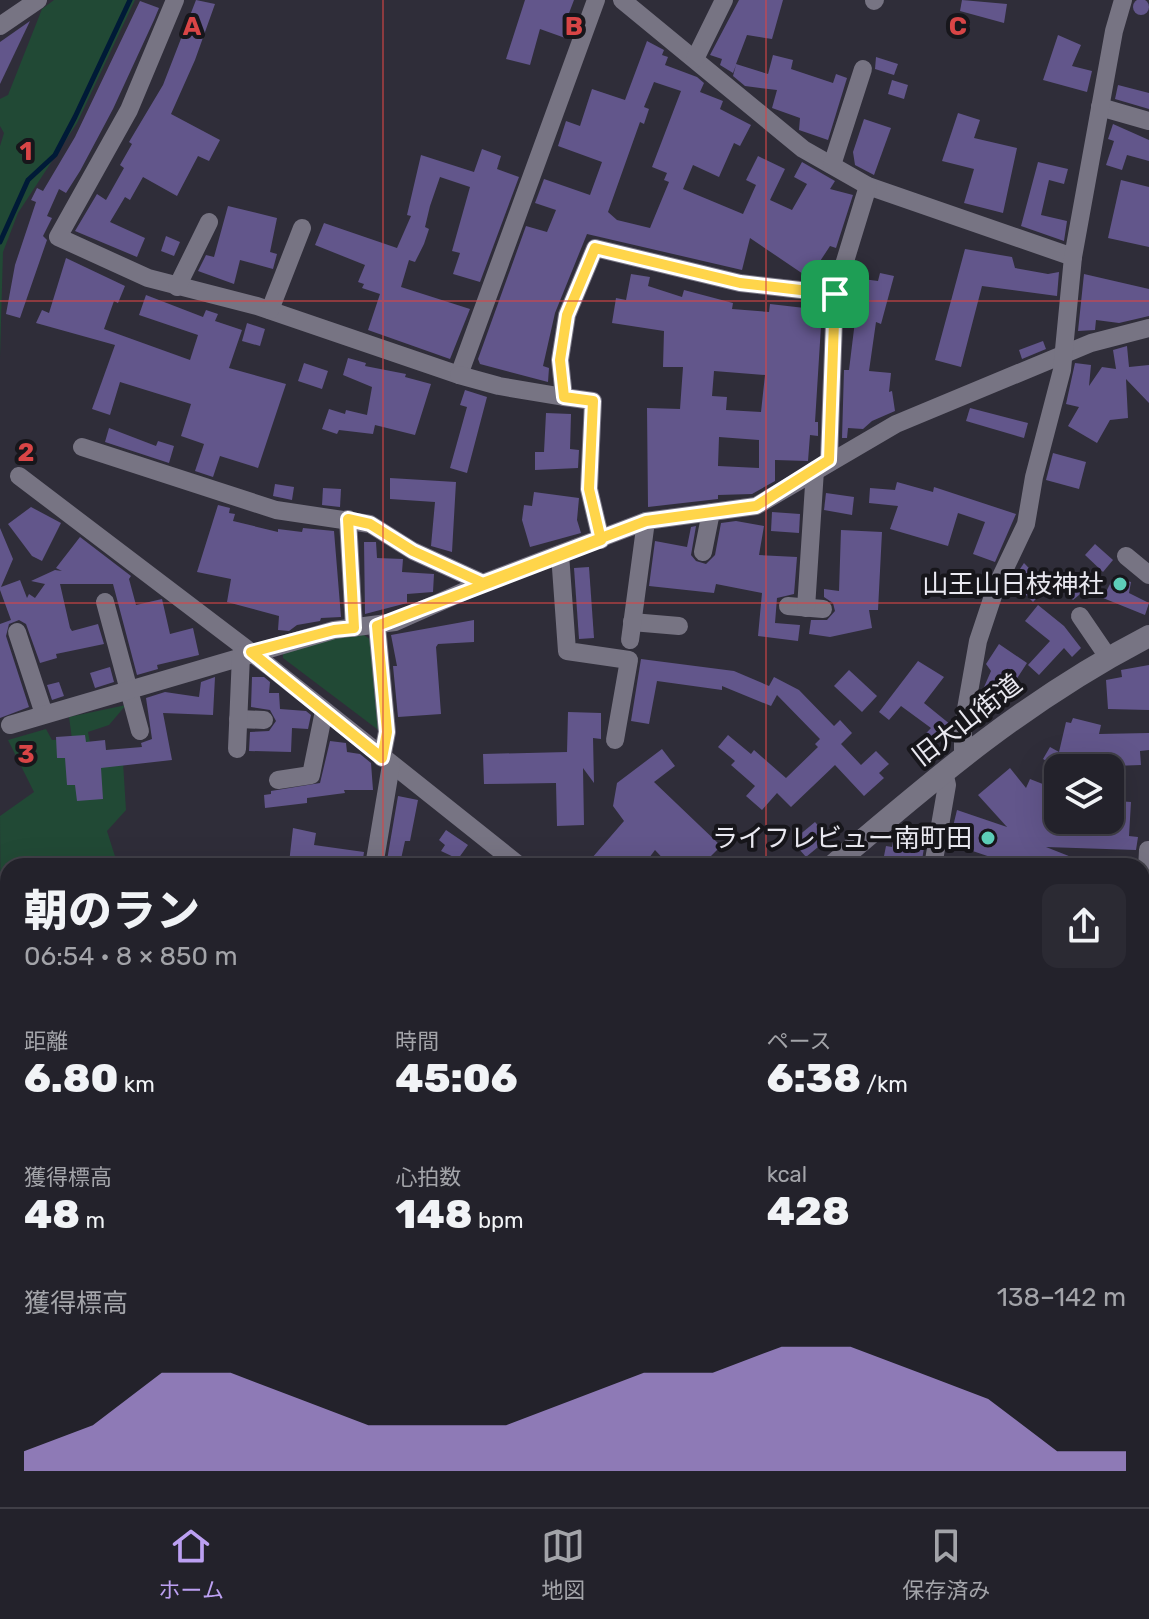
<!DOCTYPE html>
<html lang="ja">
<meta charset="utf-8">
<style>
body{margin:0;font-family:Rubik,"Noto Sans JP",sans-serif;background:#2b2a33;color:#f1f3f6;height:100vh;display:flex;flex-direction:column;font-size:30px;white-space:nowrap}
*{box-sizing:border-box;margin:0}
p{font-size:26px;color:#a3a4a9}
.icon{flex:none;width:44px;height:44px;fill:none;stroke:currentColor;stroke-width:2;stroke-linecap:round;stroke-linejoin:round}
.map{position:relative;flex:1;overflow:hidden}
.sheet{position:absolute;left:0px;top:858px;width:1150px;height:650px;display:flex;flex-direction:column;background:#23222b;border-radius:24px 24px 0 0;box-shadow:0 8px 32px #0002,0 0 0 2px #403f47}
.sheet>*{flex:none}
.buttons{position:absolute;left:1044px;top:754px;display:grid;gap:16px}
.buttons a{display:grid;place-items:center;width:80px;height:80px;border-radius:16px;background:#23222b;box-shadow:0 8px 32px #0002,0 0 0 2px #403f47;font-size:40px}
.pin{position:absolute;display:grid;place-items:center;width:68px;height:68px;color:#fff;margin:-34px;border-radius:16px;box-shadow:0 4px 12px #0006}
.round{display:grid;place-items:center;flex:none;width:84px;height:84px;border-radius:16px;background:#2b2a33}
.head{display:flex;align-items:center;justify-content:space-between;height:136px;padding:0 24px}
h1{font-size:44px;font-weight:800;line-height:60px}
.figures{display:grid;grid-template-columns:repeat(3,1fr);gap:12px;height:136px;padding:8px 24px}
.figures div{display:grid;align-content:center}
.figures b{font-size:40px;font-weight:800}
.figures small{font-size:22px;font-weight:400}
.figures p{font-size:22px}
.chart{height:224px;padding:16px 24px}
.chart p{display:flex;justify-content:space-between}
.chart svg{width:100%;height:144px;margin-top:8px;fill:#bca0f2;opacity:.7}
.tabs{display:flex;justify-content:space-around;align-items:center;height:112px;border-top:2px solid #403f47;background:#23222b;font-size:22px;color:#a3a4a9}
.tabs a{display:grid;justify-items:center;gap:4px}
.tabs .selected{color:#bca0f2}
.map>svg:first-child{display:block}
.green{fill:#214935}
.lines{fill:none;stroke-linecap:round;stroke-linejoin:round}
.stream{stroke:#001a37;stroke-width:5}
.building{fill:#62568b;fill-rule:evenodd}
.minor{stroke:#777483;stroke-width:18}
.tertiary{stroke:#777483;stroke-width:22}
.trunk{stroke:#e3788c;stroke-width:22}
.motorway{stroke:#fe798e;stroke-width:24}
.route-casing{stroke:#fff;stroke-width:16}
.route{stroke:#ffd54a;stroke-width:10}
.grid{fill:none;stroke:#d94546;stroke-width:2;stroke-opacity:0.55}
.poi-dot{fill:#5dceb9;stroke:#17161b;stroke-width:3}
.labels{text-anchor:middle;stroke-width:8;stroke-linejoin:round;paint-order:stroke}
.poi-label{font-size:26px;fill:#e9e8f0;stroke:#17161b;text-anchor:end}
.street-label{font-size:26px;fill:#e9e8f0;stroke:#17161b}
.grid-label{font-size:26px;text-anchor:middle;font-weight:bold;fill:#d94546;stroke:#17161b;stroke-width:8;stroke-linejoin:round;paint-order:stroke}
</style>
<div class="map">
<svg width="1149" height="1507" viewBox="0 0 1149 1507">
<rect width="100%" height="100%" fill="#2f2d39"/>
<!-- green -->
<g class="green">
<polygon points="54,0 135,0 77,123 18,213 3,252 0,358 0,146 4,133 0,126 0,99 8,95 42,9"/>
<polygon points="364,635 371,640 381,732 283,658 283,651 336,637"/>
<polygon points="126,705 109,725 88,732 92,752 100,763 123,762 126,810 107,831 118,866 8,866 8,1097 2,1097 0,816 34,792 8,740 46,729 52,740 72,739 69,717"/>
</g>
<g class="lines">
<!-- stream -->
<polyline class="stream" points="0,242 28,180 55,155 75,117 130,0"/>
</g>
<!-- building -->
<g class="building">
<circle cx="1141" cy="7" r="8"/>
<polygon points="196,0 215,4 195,60 171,114 220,140 209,161 198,156 177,196 143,177 130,200 125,197 110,222 145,238 137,257 75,231 97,194 106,200 124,168 120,165 132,144 129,142 163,85"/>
<polygon points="525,0 574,0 566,21 573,24 568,39 540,29 530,65 506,59"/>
<polygon points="739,0 783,0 772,39 747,35 736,64 768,74 773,55 793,60 791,69 833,83 836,74 847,78 828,140 799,130 800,118 772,108 777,90 745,86 733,76 736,65 733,73 720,65 722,59 710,55"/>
<polygon points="962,0 1007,4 1004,23 960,11"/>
<polygon points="140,1 159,8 154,20 113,109 80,171 66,193 59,189 47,216 52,218 43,236 47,240 20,318 6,314 15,265 36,202 31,200 37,188 43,191 75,137"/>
<polygon points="30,21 0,84 0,42"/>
<polygon points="1058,35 1081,45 1072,66 1092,71 1087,92 1043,80"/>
<path d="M 647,41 L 664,50 L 662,55 L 668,57 L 665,65 L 697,77 L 704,83 L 700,92 L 723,101 L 720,109 L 751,125 L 740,146 L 734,143 L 719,177 L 693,165 L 683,189 L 743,214 L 756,185 L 746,180 L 758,156 L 785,169 L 770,200 L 792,210 L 807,184 L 794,177 L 802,162 L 835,181 L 830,189 L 853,195 L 836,248 L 830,246 L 809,278 L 750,238 L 742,270 L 587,234 L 555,313 L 543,366 L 549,368 L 548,382 L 480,364 L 478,359 L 526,226 L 547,232 L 556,210 L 535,203 L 544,179 L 590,195 L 602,162 L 558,146 L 566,121 L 580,126 L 592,89 L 625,100 ZM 654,82 L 681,91 L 652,167 L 667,173 L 664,180 L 669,182 L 650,228 L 617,220 L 608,212 L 640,122 L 644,124 L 649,109 L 644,107 Z"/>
<polygon points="876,57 898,64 894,75 875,69"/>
<polygon points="892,80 908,85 904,99 888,94"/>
<polygon points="1118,85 1149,93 1149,109 1115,99"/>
<polygon points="958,113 980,120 974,138 1017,148 1003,213 964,203 974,169 942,161"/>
<polygon points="864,119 891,128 874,175 855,165 853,152"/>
<polygon points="1113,124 1149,140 1149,161 1127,155 1122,170 1106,165 1114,141 1108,139"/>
<polygon points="482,149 501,156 497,169 519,177 480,282 453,274 460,253 452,251 470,187 440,177 430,206 425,227 429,229 424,244 415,262 409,260 401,287 470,309 450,359 368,330 380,294 362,288 364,284 358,282 365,265 315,245 324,223 397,248 411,216 407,215 421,155 474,172"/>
<polygon points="1038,162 1068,169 1064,184 1049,180 1041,215 1067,221 1064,241 1021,226"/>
<polygon points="1121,180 1149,187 1149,247 1108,238"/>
<polygon points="228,206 277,218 270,252 277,254 273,269 240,260 234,284 198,271 206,255 214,257"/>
<polygon points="166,236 180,242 174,256 161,251"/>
<polygon points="965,249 1012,257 1015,268 1048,274 1059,272 1057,296 982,286 961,367 935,360"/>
<polygon points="66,258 125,286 118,303 114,301 104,329 190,360 198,335 139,315 146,295 203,317 206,310 218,314 215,321 242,330 229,368 286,384 258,468 220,456 213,477 195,471 204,444 181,436 191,404 120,382 110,415 92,409 115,345 36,323 42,310 49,313"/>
<polygon points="880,273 894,276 881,324 876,322 869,371 891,373 889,392 892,391 895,411 872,421 863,429 848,428 847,438 842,438 844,370 849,370 855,321 846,320 847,305 850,306 855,278 878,281"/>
<path d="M 631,274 L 650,277 L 648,286 L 682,297 L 684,290 L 733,303 L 732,309 L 769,312 L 770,304 L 822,310 L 815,422 L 818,422 L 818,436 L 810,435 L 808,461 L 775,460 L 775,481 L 752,494 L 718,495 L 718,499 L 648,507 L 647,408 L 680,409 L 683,367 L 663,367 L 664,331 L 612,323 L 616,298 L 626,300 ZM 714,371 L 765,375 L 761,412 L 726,410 L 727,397 L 712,396 ZM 719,437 L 759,440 L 759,468 L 718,466 Z"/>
<polygon points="1084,274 1149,289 1149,316 1119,323 1096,320 1095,330 1078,331"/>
<polygon points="247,323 265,329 260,346 242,341"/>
<polygon points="1043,341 1046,349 1022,359 1019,350"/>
<polygon points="1127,346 1129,367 1149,365 1149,403 1126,379 1128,418 1110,420 1097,443 1068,426 1079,407 1066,404 1075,363 1091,365 1089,386 1102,367 1116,369 1113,350"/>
<polygon points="348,358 366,363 365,366 406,374 405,377 431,384 415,435 375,425 373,434 339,430 337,434 322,429 329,409 345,414 346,410 367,415 372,387 343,375"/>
<polygon points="304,363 328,371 322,389 298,381"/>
<polygon points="465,390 487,397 467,473 450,468 467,407 460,405"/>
<polygon points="970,408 1028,423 1024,438 966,421"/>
<polygon points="546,413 571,414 570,449 579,450 578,468 535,470 535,452 544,452"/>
<polygon points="109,428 156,446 158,441 174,446 169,463 105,442"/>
<polygon points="1053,453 1086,462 1079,489 1046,480"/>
<polygon points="390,478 456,482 452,552 431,546 435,502 390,499"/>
<polygon points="897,482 933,492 934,487 1016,514 995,562 973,554 985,522 958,513 948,546 890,529 898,506 869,503 870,488 895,490"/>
<polygon points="275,484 294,487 292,500 273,496"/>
<polygon points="323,488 341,489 340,507 322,505"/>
<polygon points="534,492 579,498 577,520 581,533 530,547 522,520 524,505 532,506"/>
<polygon points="826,493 854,497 852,515 824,510"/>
<polygon points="218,505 230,508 229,513 235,514 233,521 278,532 278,529 302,532 303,528 334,531 341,617 321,618 320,621 297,625 289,631 278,630 279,616 227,602 231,579 197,572"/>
<polygon points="31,507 61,523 42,561 32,556 8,524"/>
<polygon points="772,512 800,514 799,533 771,531"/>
<polygon points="736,521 764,526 759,555 797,557 794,594 777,598 775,623 800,625 798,641 758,636 762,593 716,584 714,593 649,586 655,541 687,547 691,527 696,526 691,555 696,561 706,564 715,555 721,523"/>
<polygon points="0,528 13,559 1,587 20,580 27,598 29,594 35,598 45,584 31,581 55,570 62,571 56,568 80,537 131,576 129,579 136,605 162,599 170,634 193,628 199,655 157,665 158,669 137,675 113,584 60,584 70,628 72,631 98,624 104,644 56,654 57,658 40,663 26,624 19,620 9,624 6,636 29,707 0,718 0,624 11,620 0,590"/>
<polygon points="841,530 882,532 878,610 869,610 872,628 830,637 809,634 811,620 827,620 835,611 833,603 824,597 824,589 839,591"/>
<polygon points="364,542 376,542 377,558 403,559 402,572 434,574 433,592 407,594 407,603 365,614"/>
<polygon points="1095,544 1113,560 1103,572 1085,555"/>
<polygon points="1024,563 1047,587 1033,602 1012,581"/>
<polygon points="589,567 594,638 579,639 574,568"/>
<polygon points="1071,574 1085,590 1073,600 1059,585"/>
<polygon points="1113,578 1131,582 1129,593 1149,603 1145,615 1103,598"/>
<polygon points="1038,605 1064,626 1081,648 1072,657 1064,648 1039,675 1028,665 1050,641 1025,621"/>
<polygon points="474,620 474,642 438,644 436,647 441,714 398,717 393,666 397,666 391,635"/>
<polygon points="999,644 1027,663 999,706 981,694 991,671 986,664"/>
<polygon points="641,659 734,671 769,686 774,677 799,690 834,726 840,720 852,733 841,744 861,765 876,751 889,764 879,773 884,778 864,796 835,765 791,807 777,793 762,810 746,796 755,786 731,765 735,761 718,747 728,735 751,754 754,750 786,778 818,747 815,744 820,739 777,695 771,706 722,686 722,690 657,681 649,724 631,721"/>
<polygon points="918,661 944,677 924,703 951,725 937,745 940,747 926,763 911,749 931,728 901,706 889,720 879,712"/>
<polygon points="1149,665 1149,710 1108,709 1106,680 1122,677 1121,670"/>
<polygon points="110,667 114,682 95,688 90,673"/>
<polygon points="849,670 877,696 862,712 834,686"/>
<polygon points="215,677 213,715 163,713 172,760 101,768 103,799 77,801 75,785 67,785 65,758 57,758 56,737 85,735 86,742 105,740 106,750 142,747 141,743 152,739 146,698 165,692 199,697 201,682"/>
<polygon points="252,677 264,677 270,682 269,693 279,693 280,709 306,711 311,715 308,729 292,728 291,752 249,751 250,732 269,731 276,721 270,710 251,707"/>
<polygon points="59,682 64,696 52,700 47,685"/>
<polygon points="568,712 601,713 601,739 593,738 594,783 583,768 584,825 557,826 556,783 484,784 483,754 567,752"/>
<polygon points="1073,718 1101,725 1099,734 1149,733 1149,750 1140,751 1141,765 1058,768 1043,759 1050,747 1059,752 1066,722 1071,723"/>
<polygon points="330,741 346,743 347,752 360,754 371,763 373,790 344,790 345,793 307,798 307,803 265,808 264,795 271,794 271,791 320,783"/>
<polygon points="662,749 675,766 654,782 721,846 701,866 670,866 655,850 643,866 585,866 624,821 613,806 617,783"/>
<polygon points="1010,768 1026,788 1030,779 1058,790 1058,820 1110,820 1117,801 1131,802 1129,836 1138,837 1136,850 1046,847 1094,866 1017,866 949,843 957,810 1007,827 978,795"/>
<polygon points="398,796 418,800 410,841 405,841 401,859 404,866 386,866"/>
<polygon points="815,822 829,838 806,857 792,841"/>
<polygon points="907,824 927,830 921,866 882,866 886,846 892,847 894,837 898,838 899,830 906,831"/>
<polygon points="293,828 316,833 314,845 364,852 362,866 289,863"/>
<polygon points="446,830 468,845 458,859 441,851 445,845 439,840"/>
</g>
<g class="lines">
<!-- minor -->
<g class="minor">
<polyline points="175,0 129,110 58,237 148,278 257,306 459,375 596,0"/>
<polyline points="622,0 803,149 868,186 1073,257"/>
<polyline points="874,1 875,0"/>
<polyline points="0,26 38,0"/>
<polyline points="695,59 724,0"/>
<polyline points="1100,107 1149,121"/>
<polyline points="832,165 863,69"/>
<polyline points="177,287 209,222"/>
<polyline points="270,310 302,228"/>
<polyline points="459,375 499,386 564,397"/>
<polyline points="82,447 276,510 370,524 413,551 483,583"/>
<polyline points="829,460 835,294 868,186"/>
<polyline points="19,476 269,666 520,866"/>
<polyline points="348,519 354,628"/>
<polyline points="601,540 589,489 593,401 564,397 560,360 567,315 595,248 740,283 835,294"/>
<polyline points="703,552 711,512"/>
<polyline points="560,554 567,651 629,660 615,740"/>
<polyline points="1126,556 1149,575"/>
<polyline points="105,602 140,731"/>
<polyline points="788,606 823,609"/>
<polyline points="806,608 815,470"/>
<polyline points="1080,616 1108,657"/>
<polyline points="632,622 679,626"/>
<polyline points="377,626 387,732 382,758"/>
<polyline points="17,632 44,714"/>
<polyline points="630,640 646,521"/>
<polyline points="238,719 264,720"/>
<polyline points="10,725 334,630 395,622 483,583 646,521 756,506 896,424 1091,343 1149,328"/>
<polyline points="237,749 241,655"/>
<polyline points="963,757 963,726 978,641 996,587 1026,524 1034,477 1062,370 1073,257 1114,31 1123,0"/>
<polyline points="278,780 311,775 324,711"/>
<polyline points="374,866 391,765"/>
<polyline points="933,866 947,785 944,772"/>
<polyline points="1142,975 1148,850"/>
<polyline points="1142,1222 1149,1239"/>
<polyline points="0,1234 8,1245"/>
</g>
<!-- tertiary -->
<g class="tertiary">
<path d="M 832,866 C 935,778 1027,699 1149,636"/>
<polyline points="372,1507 375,1500"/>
<polyline points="812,1507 820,1500"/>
</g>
<!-- trunk -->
<g class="trunk">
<polyline points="1142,1107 1149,1100"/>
<polyline points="1142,1141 1149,1134"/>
<polyline points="0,1364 8,1373"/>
<polyline points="685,1507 692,1500"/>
<polyline points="712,1507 720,1500"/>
<polyline points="748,1507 755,1500"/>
<polyline points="774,1507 782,1500"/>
</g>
<!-- motorway -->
<g class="motorway">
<polyline points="0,1265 8,1276"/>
<polyline points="0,1304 8,1314"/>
<polyline points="0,1346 8,1356"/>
<polyline points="0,1386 8,1395"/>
<polyline points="112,1500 119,1507"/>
<polyline points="161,1500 167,1507"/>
</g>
</g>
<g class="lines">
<defs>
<polyline id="route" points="835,294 740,283 595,248 567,315 560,360 564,397 593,401 589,489 601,540 377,626 387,732 382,758 251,652 334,630 354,628 348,519 370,524 413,551 483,583 646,521 756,506 829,460 835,294"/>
</defs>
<!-- route casing -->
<use href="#route" class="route-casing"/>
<!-- route -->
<use href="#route" class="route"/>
</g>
<!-- grid -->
<path class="grid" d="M 383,0 L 383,866M 766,0 L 766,866M 0,301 L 1149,301M 0,603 L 1149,603M 0,904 L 8,904M 1142,904 L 1149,904M 0,1206 L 8,1206M 1142,1206 L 1149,1206M 383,1500 L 383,1507M 766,1500 L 766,1507"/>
<!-- markers -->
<g class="poi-dot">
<circle cx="1120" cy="584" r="8"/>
<circle cx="988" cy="838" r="8"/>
</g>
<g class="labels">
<!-- poi labels -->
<g class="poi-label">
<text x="1104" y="593">山王山日枝神社</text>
<text x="972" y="847">ライフレビュー南町田</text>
</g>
<!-- street labels -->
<g class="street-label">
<text transform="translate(967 720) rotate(-38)" y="9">旧大山街道</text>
</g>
</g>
<g class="grid-label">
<text x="192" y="35">A</text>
<text x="574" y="35">B</text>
<text x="958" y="35">C</text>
<text x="26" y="160">1</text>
<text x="26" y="461">2</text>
<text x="26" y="763">3</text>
</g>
</svg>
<div class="buttons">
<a><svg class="icon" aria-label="layers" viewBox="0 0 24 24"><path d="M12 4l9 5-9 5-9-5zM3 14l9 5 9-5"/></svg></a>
</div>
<div class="pin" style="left:835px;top:294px;background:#1e9e55"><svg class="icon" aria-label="arrive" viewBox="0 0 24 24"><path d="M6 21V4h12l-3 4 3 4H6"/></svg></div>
<section class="sheet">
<div class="head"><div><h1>朝のラン</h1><p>06:54 · 8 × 850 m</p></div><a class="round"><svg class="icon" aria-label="share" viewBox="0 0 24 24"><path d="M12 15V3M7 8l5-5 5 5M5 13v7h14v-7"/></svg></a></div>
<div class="figures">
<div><p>距離</p><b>6.80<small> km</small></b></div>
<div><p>時間</p><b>45:06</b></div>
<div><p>ペース</p><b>6:38<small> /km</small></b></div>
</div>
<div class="figures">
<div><p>獲得標高</p><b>48<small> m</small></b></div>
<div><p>心拍数</p><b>148<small> bpm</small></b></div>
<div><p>kcal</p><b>428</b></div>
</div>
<div class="chart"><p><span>獲得標高</span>138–142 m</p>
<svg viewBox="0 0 160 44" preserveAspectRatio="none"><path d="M0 44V38L10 30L20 14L30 14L40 22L50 30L60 30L70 30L80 22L90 14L100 14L110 6L120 6L130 14L140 22L150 38L160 38V44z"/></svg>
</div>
</section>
</div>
<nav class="tabs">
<a class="selected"><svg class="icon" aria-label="home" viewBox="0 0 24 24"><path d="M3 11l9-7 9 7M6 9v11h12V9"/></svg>ホーム</a>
<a><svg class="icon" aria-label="map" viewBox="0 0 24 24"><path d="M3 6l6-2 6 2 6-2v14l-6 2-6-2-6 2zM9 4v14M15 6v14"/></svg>地図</a>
<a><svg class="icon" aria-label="saved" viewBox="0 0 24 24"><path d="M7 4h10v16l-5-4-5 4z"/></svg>保存済み</a>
</nav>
